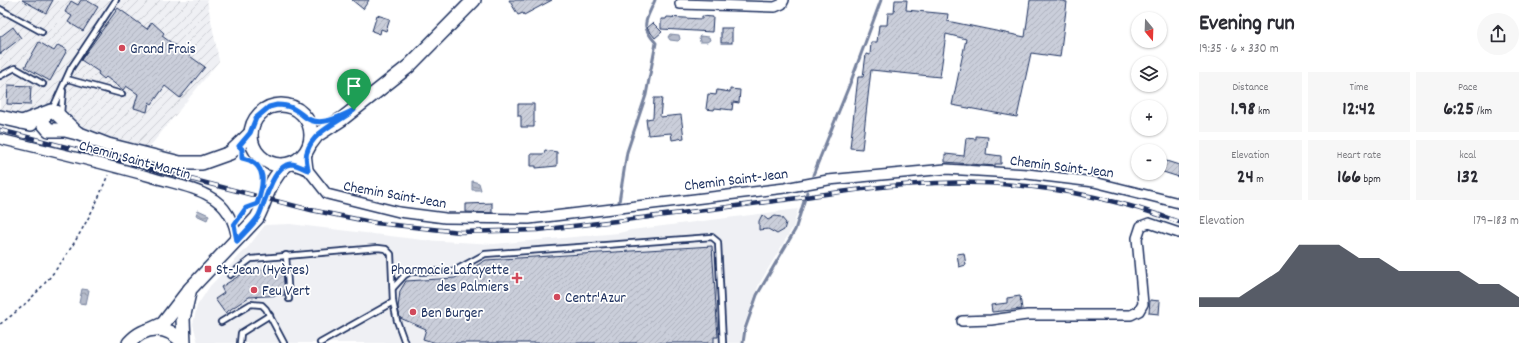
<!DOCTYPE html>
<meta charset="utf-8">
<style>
body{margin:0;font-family:Dekko,sans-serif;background:#f7f7f7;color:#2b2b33;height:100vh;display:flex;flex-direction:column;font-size:15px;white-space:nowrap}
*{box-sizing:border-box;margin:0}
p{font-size:13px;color:#7c7c81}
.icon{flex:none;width:22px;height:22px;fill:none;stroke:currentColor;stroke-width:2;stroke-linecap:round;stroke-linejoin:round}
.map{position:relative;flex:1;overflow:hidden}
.details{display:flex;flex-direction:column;background:#fff;width:360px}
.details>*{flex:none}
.needle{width:26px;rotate:161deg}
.controls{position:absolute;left:1131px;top:12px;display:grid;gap:8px}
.controls a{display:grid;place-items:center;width:36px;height:36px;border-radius:50%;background:#fff;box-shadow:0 1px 3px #0004;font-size:20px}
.pin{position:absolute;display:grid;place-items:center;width:34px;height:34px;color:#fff;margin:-41px -17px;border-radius:50% 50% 50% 0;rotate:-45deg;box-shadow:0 0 4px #0007}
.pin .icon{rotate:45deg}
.round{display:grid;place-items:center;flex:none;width:42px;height:42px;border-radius:21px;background:#f7f7f7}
.head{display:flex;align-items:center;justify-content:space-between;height:68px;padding:0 20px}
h1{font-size:22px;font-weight:700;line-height:30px}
.metrics{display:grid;grid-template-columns:repeat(3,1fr);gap:6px;height:68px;padding:4px 20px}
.metrics div{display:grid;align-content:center;border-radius:0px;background:#f7f7f7;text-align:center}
.metrics b{font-size:20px;font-weight:700}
.metrics small{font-size:11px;font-weight:400}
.metrics p{font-size:11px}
.chart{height:112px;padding:8px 20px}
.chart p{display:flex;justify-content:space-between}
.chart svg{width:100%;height:72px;margin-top:4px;fill:#111827;opacity:.7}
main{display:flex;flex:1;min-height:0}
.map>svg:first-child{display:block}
.built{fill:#eff0f4}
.industrial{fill:url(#industrial-furrows)}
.water{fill:url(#water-waves);stroke:#77839f}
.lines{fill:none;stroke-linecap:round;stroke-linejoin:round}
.stream{stroke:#77839f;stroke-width:3}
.building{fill:url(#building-hatch);stroke:#1b2f5e}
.service-casing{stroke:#1b2f5e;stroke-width:8}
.minor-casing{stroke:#1b2f5e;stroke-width:12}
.secondary-casing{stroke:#1b2f5e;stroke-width:16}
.path{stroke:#1b2f5e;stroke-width:1.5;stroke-dasharray:3 3;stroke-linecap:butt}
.service{stroke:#fff;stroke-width:4.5}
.minor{stroke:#fff;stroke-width:9}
.secondary{stroke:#fff;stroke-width:13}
.rail-casing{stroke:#1b2f5e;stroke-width:4.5}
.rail{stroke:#fff;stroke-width:3;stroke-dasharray:9;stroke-linecap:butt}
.route-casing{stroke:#fff;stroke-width:8}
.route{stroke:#1a73e8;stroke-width:5}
.poi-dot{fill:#d1495b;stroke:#fff;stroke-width:1.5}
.labels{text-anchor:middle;stroke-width:3.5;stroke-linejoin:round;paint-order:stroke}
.poi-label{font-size:15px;fill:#1b2f5e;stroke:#fff;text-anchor:start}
.street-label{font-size:15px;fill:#1b2f5e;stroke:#fff}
</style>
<main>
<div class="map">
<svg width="1179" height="343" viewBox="0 0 1179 343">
<defs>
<pattern id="industrial-furrows" width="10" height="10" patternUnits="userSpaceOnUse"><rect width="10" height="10" fill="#eff0f4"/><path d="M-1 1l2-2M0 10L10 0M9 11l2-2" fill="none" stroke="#ccced4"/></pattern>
<pattern id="water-waves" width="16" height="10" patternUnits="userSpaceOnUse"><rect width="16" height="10" fill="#b5bbca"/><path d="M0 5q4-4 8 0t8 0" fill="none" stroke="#9298a7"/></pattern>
<pattern id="building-hatch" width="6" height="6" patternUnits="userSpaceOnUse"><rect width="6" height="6" fill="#caceda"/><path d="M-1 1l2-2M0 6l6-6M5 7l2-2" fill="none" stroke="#adb1be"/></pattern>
</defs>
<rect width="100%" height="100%" fill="#fff"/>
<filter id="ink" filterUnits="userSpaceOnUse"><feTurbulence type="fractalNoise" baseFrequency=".025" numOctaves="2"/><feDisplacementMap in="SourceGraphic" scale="8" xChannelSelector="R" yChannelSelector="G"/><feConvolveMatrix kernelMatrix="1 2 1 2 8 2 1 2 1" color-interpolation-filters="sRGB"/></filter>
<g filter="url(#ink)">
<!-- built -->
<polygon class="built" points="798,209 793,227 759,284 742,330 741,343 198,343 193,324 197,306 210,286 249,246 265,225 290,224 423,240 494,244 619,233 631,230"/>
<!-- industrial -->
<polygon class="industrial" points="0,0 207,0 219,61 147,150 0,111"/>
<!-- water -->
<g class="water">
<polygon points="670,34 679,35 680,39 678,41 670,40 668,37"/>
<polygon points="700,36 709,37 710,40 707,42 700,42 699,37"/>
<polygon points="472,181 479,183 481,190 472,190"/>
<polygon points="198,210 209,215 207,220 196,215"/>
<polygon points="82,289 89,290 86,304 79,303"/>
</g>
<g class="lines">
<!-- stream -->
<g class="stream">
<polyline points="813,175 851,81 881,0"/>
<path d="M 619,202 L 627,152 L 646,95 L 656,43 C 639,24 646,22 655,0"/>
<polyline points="743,343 745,329 757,295 795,230 807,192"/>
</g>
</g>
<!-- building -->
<g class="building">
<polygon points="22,0 53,0 46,13"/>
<polygon points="81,0 86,0 98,7 83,31 68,22 72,16 65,12 71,1 78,5"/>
<polygon points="352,0 369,0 363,9"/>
<polygon points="509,0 552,0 524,15 523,13 518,15"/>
<polygon points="895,0 907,0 906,10 948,14 947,21 1025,37 1030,0 1057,0 1067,2 1060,57 1031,53 1017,117 952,105 966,39 946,34 940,77 871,70 862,149 850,148 858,77 863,77 866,54 870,55 871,42 877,42 879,25 887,25 888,13 894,13"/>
<polygon points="118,8 147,29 152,22 164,33 162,36 205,67 180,98 165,86 152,104 149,102 147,112 134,108 138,94 126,86 123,90 106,77 104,79 98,74 99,72 81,60"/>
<polygon points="377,15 390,19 386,31 381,29 380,34 372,31"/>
<polygon points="702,16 713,17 712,32 661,29 661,19 666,19 667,17 702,19"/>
<polygon points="653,23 662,32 655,38 647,28"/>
<polygon points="13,27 21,38 0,54 0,37"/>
<rect x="721" y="28" width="11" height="15"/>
<polygon points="39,42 54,51 58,45 67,50 50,81 25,67"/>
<polygon points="8,85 31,86 30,105 7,104"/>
<polygon points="730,89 740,90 739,103 733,102 732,110 715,108 714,110 706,109 708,94 716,95 717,90 730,92"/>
<polygon points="654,98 662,98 660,117 681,115 684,138 672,140 671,133 648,135 646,119 653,118"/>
<polygon points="518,104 534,104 534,127 521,127 521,116 518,116"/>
<polygon points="976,136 988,137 986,154 1001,156 1001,164 995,164 995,166 945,162 945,154 964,156 966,138 976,139"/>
<polygon points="545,150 557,152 557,166 536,168 536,166 531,166 531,154 544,154"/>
<polygon points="1160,159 1179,165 1179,177 1160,171"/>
<polygon points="492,203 492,213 466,212 466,204"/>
<polygon points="762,215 768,220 775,216 781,217 786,223 784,230 777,234 768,229 759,230 759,221"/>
<polygon points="712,246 718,337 714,337 714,343 436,343 423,339 426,329 400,318 398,308 400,291 406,281 455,278 486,260"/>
<polygon points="964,253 966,265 959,267 957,254"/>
<polygon points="283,268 285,295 249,297 225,313 215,299 224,293 221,287 247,271"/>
<polygon points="1020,296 1022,309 992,312 991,305 1007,303 1007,298"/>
<polygon points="1150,300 1160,301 1159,314 1149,313"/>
</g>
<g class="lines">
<defs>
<g id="service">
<polyline points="0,9 42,32"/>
<polyline points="0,76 15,68 43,84"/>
<polyline points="67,79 122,94"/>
<polyline points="52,110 71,68 116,0"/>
<polyline points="61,113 63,91"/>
<polyline points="286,255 289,299"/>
<polyline points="230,275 251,259 378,248 386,249 391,254 393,302"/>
<polyline points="393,288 404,276 410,272 454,271 485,254 712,237 718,242 723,343"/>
<polyline points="221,322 251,304 262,305 266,309 284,343"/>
<polyline points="240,343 241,333 270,315"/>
<polyline points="320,343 393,302 397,321 405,343"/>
</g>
<g id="minor">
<polyline points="680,4 775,7 782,4 784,0"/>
<path d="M 0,139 C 51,151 101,163 151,177 C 170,183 192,186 209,196 C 226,205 235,222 237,241"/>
<polyline points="306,153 308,170 327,194 399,212 445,218 529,219 785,188 828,180 946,169 1027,174 1094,182 1179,203"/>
<polyline points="291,164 308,170"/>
<polyline points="962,321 991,320 1027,315 1131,315 1139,311 1143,304 1137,238 1141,226 1149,223 1179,233"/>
</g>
<g id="secondary">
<circle cx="281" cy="135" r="30"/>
<polyline points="44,115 43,123 49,130 65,130 77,133 108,145 180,163 202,163 230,153 251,133"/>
<polyline points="0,117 31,124"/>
<polyline points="22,122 51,111 55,112 76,132"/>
<polyline points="311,143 317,135 342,119 409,66 474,0"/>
<path d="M 152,329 L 163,324 L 190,289 L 257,218 C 268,197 267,183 286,165"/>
<path d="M 129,343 C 145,325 167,324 183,343"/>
<polyline points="184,343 183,319 189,293"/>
</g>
</defs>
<!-- service casing -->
<use href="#service" class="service-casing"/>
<!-- minor casing -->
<use href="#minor" class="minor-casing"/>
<!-- secondary casing -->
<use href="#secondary" class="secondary-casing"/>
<!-- path -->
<g class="path">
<path d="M 242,158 C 253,160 259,167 263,177"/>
<polyline points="240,217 246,208 250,207"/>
<path d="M 0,324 C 42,295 70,254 93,209 C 99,198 103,186 108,175"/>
</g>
<!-- service -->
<use href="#service" class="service"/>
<!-- minor -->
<use href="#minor" class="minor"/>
<!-- secondary -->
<use href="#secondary" class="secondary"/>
<defs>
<path id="rail" d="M 0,130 L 311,210 L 376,223 L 460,232 L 537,230 C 613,222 690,212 767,202 C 823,195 879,185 936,183 C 1019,180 1101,193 1179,222"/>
</defs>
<!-- rail casing -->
<use href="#rail" class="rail-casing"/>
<!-- rail -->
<use href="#rail" class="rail"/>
</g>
</g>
<g class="lines" filter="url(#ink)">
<defs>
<path id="route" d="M 277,105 C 290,105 295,109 305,117 C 319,128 340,117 354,110 C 338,123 313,131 307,152 C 305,156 307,165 308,170 C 303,168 296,164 291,164 C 272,165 265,205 258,217 C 252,226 244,233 237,241 L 234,225 L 246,208 L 257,204 C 264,185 268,163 242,158 L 242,149 L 239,146 L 250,133 L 256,118 L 269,107 Z"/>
</defs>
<!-- route casing -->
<use href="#route" class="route-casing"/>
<!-- route -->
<use href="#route" class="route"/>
</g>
<!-- markers -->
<g class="poi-dot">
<circle cx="122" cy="48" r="4"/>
<rect x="204" y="265" width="8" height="8" rx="2"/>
<path d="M515 272h4v4h4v4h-4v4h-4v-4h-4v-4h4z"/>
<circle cx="254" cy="290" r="4"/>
<circle cx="557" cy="297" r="4"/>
<circle cx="413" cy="312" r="4"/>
</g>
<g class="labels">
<!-- poi labels -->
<g class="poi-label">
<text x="130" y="53">Grand Frais</text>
<text x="216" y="274">St-Jean (Hyères)</text>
<text x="509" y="274" text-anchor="end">Pharmacie Lafayette<tspan x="509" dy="17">des Palmiers</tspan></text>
<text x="262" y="295">Feu Vert</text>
<text x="565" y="302">Centr'Azur</text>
<text x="421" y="317">Ben Burger</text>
</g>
<!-- street labels -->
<g class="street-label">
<text transform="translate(135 159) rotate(15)" y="5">Chemin Saint-Martin</text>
<text transform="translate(1062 166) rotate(7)" y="5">Chemin Saint-Jean</text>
<text transform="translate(736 179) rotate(-7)" y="5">Chemin Saint-Jean</text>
<text transform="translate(395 194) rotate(10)" y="5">Chemin Saint-Jean</text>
</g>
</g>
</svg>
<div class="controls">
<a><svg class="needle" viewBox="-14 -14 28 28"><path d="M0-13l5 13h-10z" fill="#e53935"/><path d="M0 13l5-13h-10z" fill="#7c7c81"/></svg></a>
<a><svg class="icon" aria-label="layers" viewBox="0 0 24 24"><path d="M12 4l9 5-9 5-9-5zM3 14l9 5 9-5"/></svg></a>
<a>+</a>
<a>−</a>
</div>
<div class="pin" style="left:354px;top:110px;background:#1e9e55"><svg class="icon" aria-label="arrive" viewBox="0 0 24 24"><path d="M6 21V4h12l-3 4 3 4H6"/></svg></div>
</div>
<section class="details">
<div class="head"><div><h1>Evening run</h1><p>19:35 · 6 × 330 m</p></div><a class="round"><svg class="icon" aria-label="share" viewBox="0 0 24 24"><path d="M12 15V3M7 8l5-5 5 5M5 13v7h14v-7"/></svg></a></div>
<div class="metrics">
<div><p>Distance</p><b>1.98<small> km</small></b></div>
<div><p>Time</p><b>12:42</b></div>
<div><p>Pace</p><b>6:25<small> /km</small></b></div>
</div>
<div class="metrics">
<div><p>Elevation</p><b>24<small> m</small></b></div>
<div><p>Heart rate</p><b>166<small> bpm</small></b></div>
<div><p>kcal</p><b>132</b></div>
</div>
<div class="chart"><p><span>Elevation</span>179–183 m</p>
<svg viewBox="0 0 160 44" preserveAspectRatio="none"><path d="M0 44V38L10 38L20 38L30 30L40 22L50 6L60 6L70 6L80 14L90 14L100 22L110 22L120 22L130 22L140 30L150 30L160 38V44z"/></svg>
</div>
</section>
</main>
